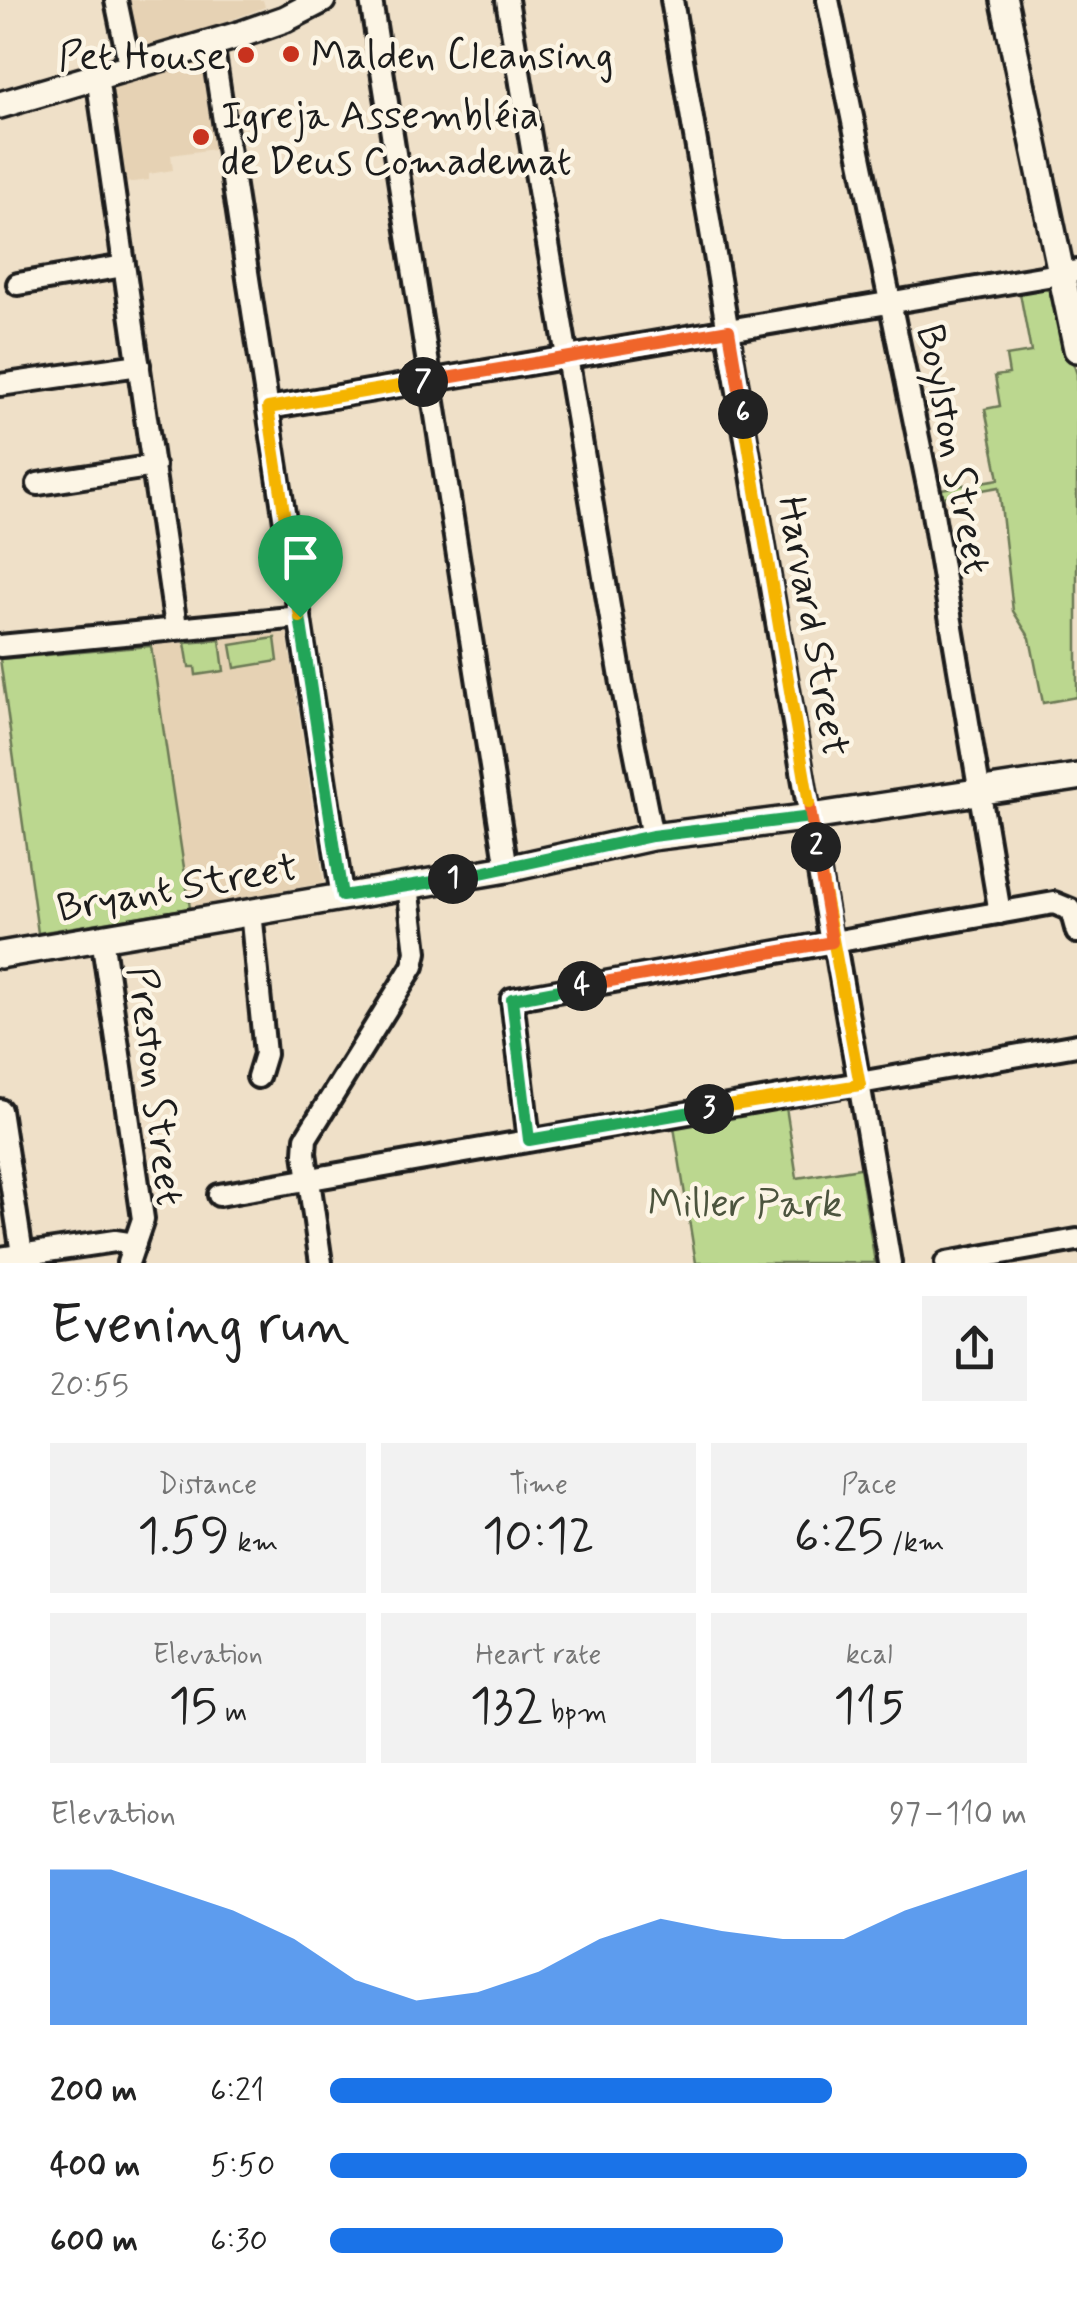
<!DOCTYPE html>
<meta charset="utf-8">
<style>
body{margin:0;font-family:Mynerve,sans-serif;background:#f2f2f2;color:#222;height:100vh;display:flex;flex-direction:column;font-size:38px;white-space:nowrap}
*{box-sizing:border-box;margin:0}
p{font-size:32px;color:#767676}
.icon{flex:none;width:55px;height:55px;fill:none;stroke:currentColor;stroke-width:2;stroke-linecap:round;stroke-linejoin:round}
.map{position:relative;height:1263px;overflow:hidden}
.panel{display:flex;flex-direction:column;background:#fff;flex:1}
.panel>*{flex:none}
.pin{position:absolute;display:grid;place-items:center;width:85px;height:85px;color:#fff;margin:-102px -42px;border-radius:50% 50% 50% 0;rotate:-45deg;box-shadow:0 0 10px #0007}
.pin .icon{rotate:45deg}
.km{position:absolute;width:50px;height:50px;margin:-25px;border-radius:50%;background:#222;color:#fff;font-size:28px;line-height:50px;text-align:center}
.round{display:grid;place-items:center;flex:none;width:105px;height:105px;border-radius:0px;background:#f2f2f2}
.head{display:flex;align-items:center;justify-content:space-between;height:170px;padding:0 50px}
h1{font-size:55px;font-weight:600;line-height:75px}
.metrics{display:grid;grid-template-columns:repeat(3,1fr);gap:15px;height:170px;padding:10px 50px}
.metrics div{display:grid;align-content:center;border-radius:0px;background:#f2f2f2;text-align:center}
.metrics b{font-size:50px;font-weight:600}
.metrics small{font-size:28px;font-weight:400}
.metrics p{font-size:28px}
.chart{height:280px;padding:20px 50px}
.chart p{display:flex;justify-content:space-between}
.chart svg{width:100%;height:180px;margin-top:10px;fill:#1a73e8;opacity:.7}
ul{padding:0 50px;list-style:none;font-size:32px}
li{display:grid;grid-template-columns:160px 120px 1fr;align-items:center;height:75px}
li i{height:25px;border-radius:12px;background:#1a73e8}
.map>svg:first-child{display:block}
.built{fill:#e6d2b4}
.green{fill:#bbd78f;stroke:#6c7a56;stroke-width:2.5}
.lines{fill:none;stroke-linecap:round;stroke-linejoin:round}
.minor-casing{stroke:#1c1c1c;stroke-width:28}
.major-casing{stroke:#1c1c1c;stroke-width:32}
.minor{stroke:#fcf5e5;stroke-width:20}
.major{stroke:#fcf5e5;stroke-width:25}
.split-1-casing{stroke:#fff;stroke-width:20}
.split-2-casing{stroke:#fff;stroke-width:20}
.split-3-casing{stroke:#fff;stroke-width:20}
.split-4-casing{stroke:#fff;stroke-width:20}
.split-5-casing{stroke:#fff;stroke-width:20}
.split-6-casing{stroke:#fff;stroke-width:20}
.split-7-casing{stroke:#fff;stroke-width:20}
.split-8-casing{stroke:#fff;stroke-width:20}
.split-1{stroke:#22a559;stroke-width:12}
.split-2{stroke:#22a559;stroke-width:12}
.split-3{stroke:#f5b400;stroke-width:12}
.split-4{stroke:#22a559;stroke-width:12}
.split-5{stroke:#f0652b;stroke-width:12}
.split-6{stroke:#f5b400;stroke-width:12}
.split-7{stroke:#f0652b;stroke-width:12}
.split-8{stroke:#f5b400;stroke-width:12}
.poi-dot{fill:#c8321e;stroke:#fcf5e5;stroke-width:4}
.labels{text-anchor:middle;stroke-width:9;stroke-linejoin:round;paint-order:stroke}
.poi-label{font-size:40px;fill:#1c1c1c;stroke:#fcf5e5;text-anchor:start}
.street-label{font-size:40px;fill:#1c1c1c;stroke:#fcf5e5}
.park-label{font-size:40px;fill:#4c543e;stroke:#fcf5e5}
</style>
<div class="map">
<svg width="1077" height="1263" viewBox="0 0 1077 1263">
<rect width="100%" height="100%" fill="#efe0c8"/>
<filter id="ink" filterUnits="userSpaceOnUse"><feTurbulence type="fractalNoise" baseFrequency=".01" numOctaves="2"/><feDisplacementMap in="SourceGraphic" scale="20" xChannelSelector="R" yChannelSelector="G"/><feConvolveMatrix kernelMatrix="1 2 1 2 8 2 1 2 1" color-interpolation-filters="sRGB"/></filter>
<g filter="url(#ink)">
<!-- built -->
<g class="built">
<polygon points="131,0 263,0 265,7 213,27 134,49 125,1"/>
<polygon points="201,62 214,149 171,155 173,170 149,174 149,180 124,183 110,89"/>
<polygon points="287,633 324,883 38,933 0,659"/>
</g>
<!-- green -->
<g class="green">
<polygon points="1042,286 1049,291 1077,374 1077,697 1043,703 1030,638 1013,611 999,487 943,497 941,489 999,479 985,409 1000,406 995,376 1009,374 1006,356 1031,352 1019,288"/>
<polygon points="275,638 278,661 235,668 231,645"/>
<polygon points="220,640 224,671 196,675 195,667 189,667 185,643"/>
<polygon points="151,646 190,908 38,933 0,659"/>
<polygon points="786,1107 797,1178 860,1168 875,1263 696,1263 674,1127"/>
</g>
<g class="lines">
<defs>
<g id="minor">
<polyline points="116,0 130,67"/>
<polyline points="371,0 507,869"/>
<polyline points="507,0 622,684 652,837"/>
<polyline points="672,0 831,943 837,955 890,1263"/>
<polyline points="828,0 930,496 1000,913"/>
<polyline points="212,42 342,896"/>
<polyline points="97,76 176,627"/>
<polyline points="18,284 124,266"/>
<polyline points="0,385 139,365"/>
<polyline points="268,408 1077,271"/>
<polyline points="38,484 154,466"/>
<polyline points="0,646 300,617"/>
<polyline points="251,911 265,1054 258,1077"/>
<polyline points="102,937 143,1219 128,1263"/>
<polyline points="0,1110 22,1254"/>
<polyline points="529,1140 512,999 1054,903 1071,910 1077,932"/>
<polyline points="219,1195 1077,1045"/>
<polyline points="0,1258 115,1241 135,1244"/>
<polyline points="321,1263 305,1153 306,1138 413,966 416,952 408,886"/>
<polyline points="946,1263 1077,1240"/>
</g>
<g id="major">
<polyline points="1004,0 1077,349"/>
<polyline points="0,105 242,34 285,19 322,0"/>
<polyline points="0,955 507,869 652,837 811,817 1077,777"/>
</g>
</defs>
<!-- minor casing -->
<use href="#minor" class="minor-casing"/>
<!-- major casing -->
<use href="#major" class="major-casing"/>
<!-- minor -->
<use href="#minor" class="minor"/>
<!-- major -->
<use href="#major" class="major"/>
</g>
</g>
<g class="lines" filter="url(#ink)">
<defs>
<polyline id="split-1" points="300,617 342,896 453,879"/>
<polyline id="split-2" points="453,879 652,836 811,817 816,847"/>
<polyline id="split-3" points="709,1109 860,1085 816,847"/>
<polyline id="split-4" points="582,986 512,999 529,1140 709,1109"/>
<polyline id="split-5" points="582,986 832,942 809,803"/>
<polyline id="split-6" points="743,414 809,803"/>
<polyline id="split-7" points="423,382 729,330 743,414"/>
<polyline id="split-8" points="300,617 268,408 423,382"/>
</defs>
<!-- split-1 casing -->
<use href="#split-1" class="split-1-casing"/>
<!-- split-2 casing -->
<use href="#split-2" class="split-2-casing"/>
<!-- split-3 casing -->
<use href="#split-3" class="split-3-casing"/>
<!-- split-4 casing -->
<use href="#split-4" class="split-4-casing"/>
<!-- split-5 casing -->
<use href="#split-5" class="split-5-casing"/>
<!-- split-6 casing -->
<use href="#split-6" class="split-6-casing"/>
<!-- split-7 casing -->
<use href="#split-7" class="split-7-casing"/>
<!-- split-8 casing -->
<use href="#split-8" class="split-8-casing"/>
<!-- split-1 -->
<use href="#split-1" class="split-1"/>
<!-- split-2 -->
<use href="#split-2" class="split-2"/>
<!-- split-3 -->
<use href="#split-3" class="split-3"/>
<!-- split-4 -->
<use href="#split-4" class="split-4"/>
<!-- split-5 -->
<use href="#split-5" class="split-5"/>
<!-- split-6 -->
<use href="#split-6" class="split-6"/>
<!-- split-7 -->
<use href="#split-7" class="split-7"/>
<!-- split-8 -->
<use href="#split-8" class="split-8"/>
</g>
<!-- markers -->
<g class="poi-dot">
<circle cx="291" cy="54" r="10"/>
<circle cx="246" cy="55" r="10"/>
<circle cx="201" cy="137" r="10"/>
</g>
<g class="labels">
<!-- poi labels -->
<g class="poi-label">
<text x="311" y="68">Malden Cleansing</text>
<text x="226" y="69" text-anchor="end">Pet House</text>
<text x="221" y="128">Igreja Assembléia<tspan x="221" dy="46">de Deus Comademat</tspan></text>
</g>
<!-- street labels -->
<g class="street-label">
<text transform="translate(955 449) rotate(79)" y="14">Boylston Street</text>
<text transform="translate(815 626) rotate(80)" y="14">Harvard Street</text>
<text transform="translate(177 886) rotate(-10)" y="14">Bryant Street</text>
<text transform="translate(157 1086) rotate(83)" y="14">Preston Street</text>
</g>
<!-- park labels -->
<g class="park-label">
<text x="745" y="1216">Miller Park</text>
</g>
</g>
</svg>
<div class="pin" style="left:300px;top:617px;background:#1e9e55"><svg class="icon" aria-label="arrive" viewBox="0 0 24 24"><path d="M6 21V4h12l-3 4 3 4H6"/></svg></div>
<b class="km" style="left:453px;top:879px">1</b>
<b class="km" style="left:816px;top:847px">2</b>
<b class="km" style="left:709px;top:1109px">3</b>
<b class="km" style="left:582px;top:986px">4</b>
<b class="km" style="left:743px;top:414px">6</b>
<b class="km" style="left:423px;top:382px">7</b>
</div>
<section class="panel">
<div class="head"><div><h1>Evening run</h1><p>20:55</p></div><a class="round"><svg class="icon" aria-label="share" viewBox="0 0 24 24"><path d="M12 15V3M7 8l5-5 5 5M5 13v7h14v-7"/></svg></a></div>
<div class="metrics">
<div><p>Distance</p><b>1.59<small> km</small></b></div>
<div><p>Time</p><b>10:12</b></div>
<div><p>Pace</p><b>6:25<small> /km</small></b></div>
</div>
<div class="metrics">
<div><p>Elevation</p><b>15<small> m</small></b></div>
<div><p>Heart rate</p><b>132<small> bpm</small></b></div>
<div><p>kcal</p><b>115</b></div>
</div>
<div class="chart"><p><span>Elevation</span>97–110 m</p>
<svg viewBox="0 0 160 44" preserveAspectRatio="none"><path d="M0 44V6L10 6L20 11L30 16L40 23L50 33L60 38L70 36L80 31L90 23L100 18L110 21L120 23L130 23L140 16L150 11L160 6V44z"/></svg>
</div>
<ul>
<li><b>200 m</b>6:21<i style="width:72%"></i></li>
<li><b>400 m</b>5:50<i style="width:100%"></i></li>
<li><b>600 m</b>6:30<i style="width:65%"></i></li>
</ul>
</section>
